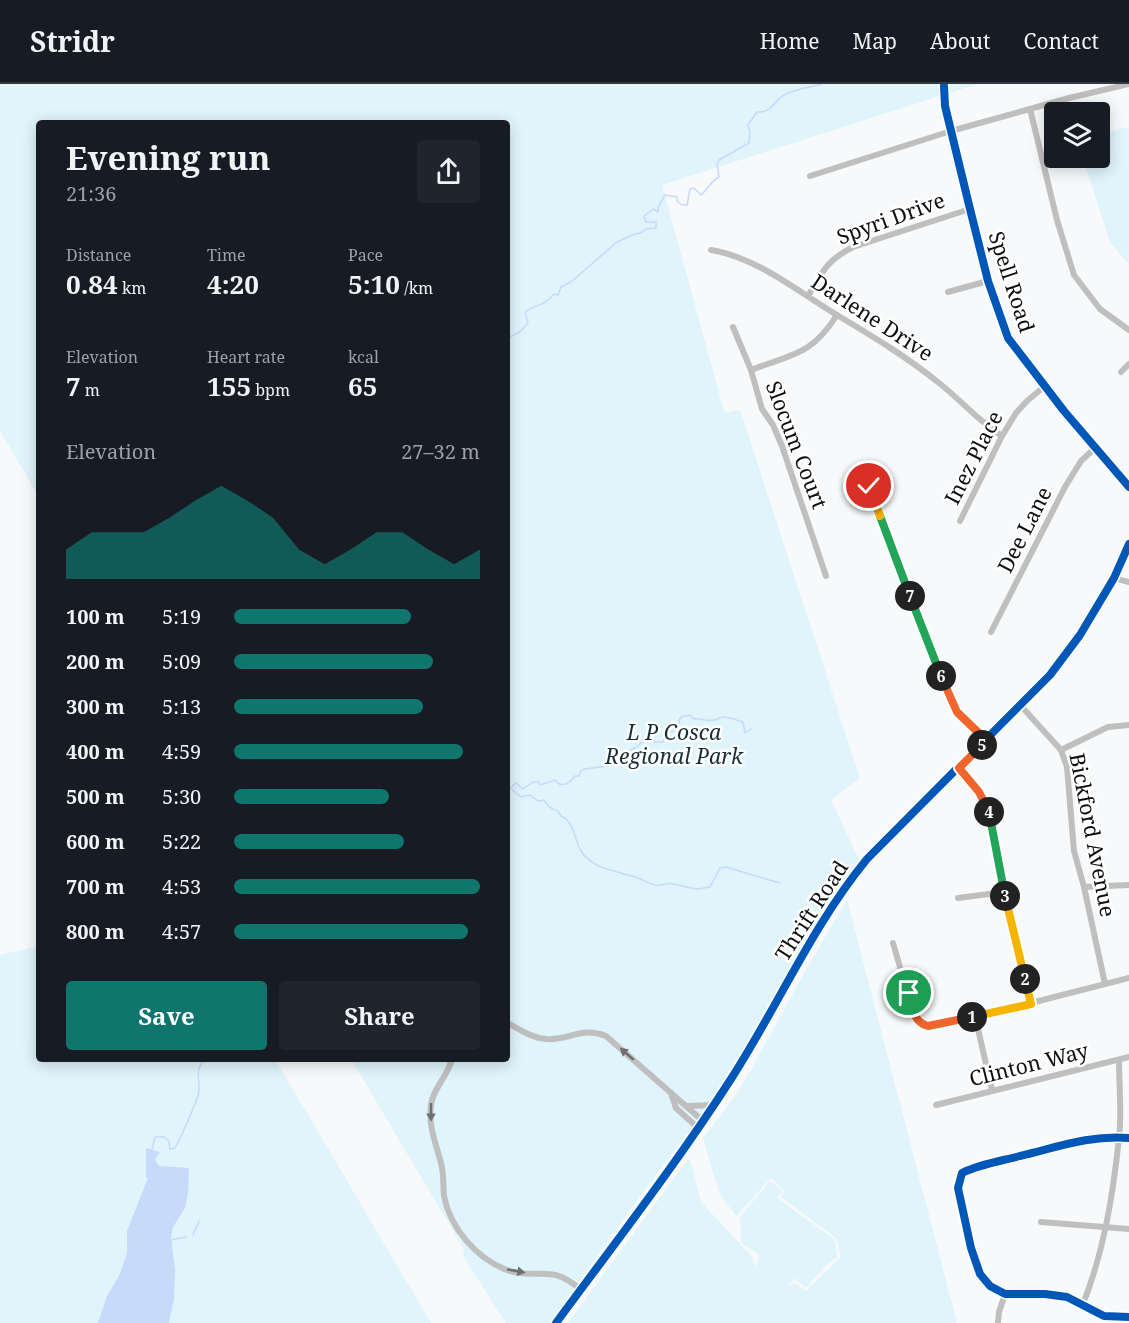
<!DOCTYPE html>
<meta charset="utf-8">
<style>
body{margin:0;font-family:"Noto Serif",serif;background:#20242c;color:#f1f3f6;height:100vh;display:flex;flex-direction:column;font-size:22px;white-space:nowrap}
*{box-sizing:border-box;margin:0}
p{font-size:20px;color:#9ea1a6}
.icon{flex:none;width:33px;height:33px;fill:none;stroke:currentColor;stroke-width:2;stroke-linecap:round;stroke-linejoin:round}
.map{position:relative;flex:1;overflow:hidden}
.panel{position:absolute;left:36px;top:36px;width:474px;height:942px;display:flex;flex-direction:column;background:#171b24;border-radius:6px;box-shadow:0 3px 15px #0003}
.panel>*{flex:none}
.controls{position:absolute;left:1044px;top:18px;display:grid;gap:12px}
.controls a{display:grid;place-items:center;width:66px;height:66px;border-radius:6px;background:#171b24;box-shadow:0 3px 15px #0003;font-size:30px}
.pin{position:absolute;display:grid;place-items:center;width:51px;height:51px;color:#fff;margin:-26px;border:3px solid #fff;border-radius:50%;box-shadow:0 2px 6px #0007}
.km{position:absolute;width:30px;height:30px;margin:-15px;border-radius:50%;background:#222;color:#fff;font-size:16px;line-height:30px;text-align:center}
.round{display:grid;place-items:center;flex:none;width:63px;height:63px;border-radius:6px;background:#20242c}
.summary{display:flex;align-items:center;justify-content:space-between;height:102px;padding:0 30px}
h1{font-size:33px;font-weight:700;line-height:45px}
.metrics{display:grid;grid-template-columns:repeat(3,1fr);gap:9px;height:102px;padding:6px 30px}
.metrics div{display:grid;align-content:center}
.metrics b{font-size:26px;font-weight:700}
.metrics small{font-size:16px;font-weight:400}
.metrics p{font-size:16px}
.chart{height:168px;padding:12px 30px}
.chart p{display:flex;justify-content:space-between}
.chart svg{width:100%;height:108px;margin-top:6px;fill:#0f766e;opacity:.7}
.cta{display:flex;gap:12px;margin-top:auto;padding:12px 30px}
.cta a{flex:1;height:69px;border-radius:6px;background:#0f766e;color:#fff;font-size:24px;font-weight:700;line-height:69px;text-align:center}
.cta a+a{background:#20242c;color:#f1f3f6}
ul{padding:0 30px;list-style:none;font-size:20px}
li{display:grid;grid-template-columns:96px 72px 1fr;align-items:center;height:45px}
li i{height:15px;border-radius:8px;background:#0f766e}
header{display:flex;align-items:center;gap:36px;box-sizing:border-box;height:84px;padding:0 30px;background:#171b24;border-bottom:2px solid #363941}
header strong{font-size:28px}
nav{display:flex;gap:33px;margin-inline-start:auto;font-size:21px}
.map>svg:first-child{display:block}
.green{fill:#dff4fb}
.water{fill:#c6dafc}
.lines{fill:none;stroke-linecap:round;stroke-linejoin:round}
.stream{stroke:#c6dafc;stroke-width:1.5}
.minor{stroke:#bfbfbf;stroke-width:6}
.cycleway-casing{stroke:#fff;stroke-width:11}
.cycleway{stroke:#0057b8;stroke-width:8}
.oneway{fill:#6f6f6f}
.split-1-casing{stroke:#fff;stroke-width:12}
.split-2-casing{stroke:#fff;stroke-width:12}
.split-3-casing{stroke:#fff;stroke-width:12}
.split-4-casing{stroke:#fff;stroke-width:12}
.split-5-casing{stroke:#fff;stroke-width:12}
.split-6-casing{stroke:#fff;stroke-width:12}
.split-7-casing{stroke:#fff;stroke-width:12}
.split-8-casing{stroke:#fff;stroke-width:12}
.split-9-casing{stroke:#fff;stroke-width:12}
.split-1{stroke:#f0652b;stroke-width:8}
.split-2{stroke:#f5b400;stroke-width:8}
.split-3{stroke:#f5b400;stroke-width:8}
.split-4{stroke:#22a559;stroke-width:8}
.split-5{stroke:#f0652b;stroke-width:8}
.split-6{stroke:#f0652b;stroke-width:8}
.split-7{stroke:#22a559;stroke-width:8}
.split-8{stroke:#22a559;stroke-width:8}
.split-9{stroke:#f5b400;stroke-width:8}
.labels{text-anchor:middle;stroke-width:5;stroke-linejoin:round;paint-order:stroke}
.street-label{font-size:21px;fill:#0d0e0e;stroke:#fff}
.park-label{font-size:21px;font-style:italic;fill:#172d35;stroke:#fff}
</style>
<header>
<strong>Stridr</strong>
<nav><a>Home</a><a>Map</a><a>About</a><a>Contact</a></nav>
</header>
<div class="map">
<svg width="1129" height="1239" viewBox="0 0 1129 1239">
<rect width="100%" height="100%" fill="#f7f9fa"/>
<!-- green -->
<g class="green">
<path d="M 0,0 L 977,0 L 662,101 L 724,327 L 725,329 L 740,326 L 860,694 L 831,716 L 859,776 C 808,837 779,911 737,978 C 712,1018 683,1055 655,1092 C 619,1141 584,1190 550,1239 L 506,1239 L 463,1172 L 464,1165 L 351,975 L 507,975 L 507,39 L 39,39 L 39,413 L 0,347 Z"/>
<polygon points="1129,43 1129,180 1110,158 1083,74 1100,74 1100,50"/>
<polygon points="847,816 957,1239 568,1239 688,1075 691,1078 701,1118 753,1174 753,1179 757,1182 759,1170 741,1159 740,1133 770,1097 783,1107 777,1114 835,1156 837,1173 826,1181 806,1204 794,1194 787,1204 794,1199 806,1207 841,1173 836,1154 781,1113 784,1106 771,1094 736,1132 719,1109 703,1054 735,1012 751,986 807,884"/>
<polygon points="39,862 39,975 275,975 431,1239 0,1239 0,871"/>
</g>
<!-- water -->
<polygon class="water" points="146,1064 160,1068 155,1076 159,1082 189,1084 188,1109 185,1124 173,1143 171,1154 175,1186 174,1214 169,1239 98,1239 107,1212 119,1192 127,1169 127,1147 148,1094 146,1093"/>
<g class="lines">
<!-- stream -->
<g class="stream">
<path d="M 507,253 C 516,252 523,246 528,239 L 525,228 C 536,219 543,224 554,210 L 558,211 L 561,203 L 571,198 L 617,158 L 635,150 L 641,149 L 646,145 L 656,144 L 656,138 L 646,138 L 644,132 L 653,125 L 658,128 L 658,123 L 665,111 L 677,113 L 677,117 L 682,121 L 687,121 L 690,105 L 694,104 L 701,111 C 708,105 710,98 719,93 L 717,80 L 719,76 L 749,59 L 750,48 L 748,41 L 757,28 C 773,29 774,16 784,11 C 795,5 811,3 822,0"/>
<path d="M 510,704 L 521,713 L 530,711 L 538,717 L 544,716 L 549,723 L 558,727 L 561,732 C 575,738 574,756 581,767 C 593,786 619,787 638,794 C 644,796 649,800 655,801 C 662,802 668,798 674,800 C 691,803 691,807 710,803 L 720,784 L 726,783 L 780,799"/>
<path d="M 507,712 L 510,704 L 516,699 L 523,705 L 533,698 L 539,698 L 540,701 L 555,696 L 559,700 C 566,702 571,698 575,692 L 579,692 L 580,688 L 584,685 L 617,681 L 621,671 L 637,663 L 646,654 L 655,658 L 663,658 L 667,648 L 678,646 L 680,643 L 679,636 L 681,633 L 690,631 L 694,635 C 701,634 707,638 714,636 C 718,636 720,633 724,633 C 731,633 737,637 743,638 L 745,649 L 751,645"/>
<path d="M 152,1065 L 155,1053 L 164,1053 L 169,1057 L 170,1065 L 175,1064 C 181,1053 197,1018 199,1007 C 200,993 194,990 204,975"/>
<polyline points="193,1151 199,1137"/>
<polyline points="171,1156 186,1153"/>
</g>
<!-- minor -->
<g class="minor">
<polyline points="944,2 945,22 970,125 988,197 1008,254 1064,327 1129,403"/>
<polyline points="1030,25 1057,136 1074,191 1100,225 1129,246"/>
<polyline points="810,92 951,47 1069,14 1129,0"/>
<path d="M 711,166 C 758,174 797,207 837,231 C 872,252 907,273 939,299 C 961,316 978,337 1002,352"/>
<polyline points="948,208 988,197"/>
<path d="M 808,212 C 823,187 826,177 853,163 L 970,125"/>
<polyline points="733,243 751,286 762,325 773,341 782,362 826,492"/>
<path d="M 751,286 C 792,270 811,272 837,231"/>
<polyline points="1121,288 1129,280"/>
<polyline points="869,403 950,616 963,637 986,656"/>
<polyline points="960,437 1002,352 1016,329 1027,317 1045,302"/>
<polyline points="1114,494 1129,498"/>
<polyline points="991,548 1065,403 1081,377 1095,364"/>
<polyline points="1021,622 1061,666 1067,683 1074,767 1084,803 1105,900"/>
<polyline points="1061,666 1108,643 1129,641"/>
<polyline points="959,684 974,701 989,728 999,788 1031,919"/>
<polyline points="1084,803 1129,801"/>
<polyline points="958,814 1004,808"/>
<polyline points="893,859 914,931 925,942 1031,919 1129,894"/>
<polyline points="975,932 992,1006"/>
<path d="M 507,939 C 520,945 531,954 546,955 C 569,957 581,942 606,952 L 703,1037"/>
<path d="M 452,975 C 448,992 433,1004 431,1021 C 428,1042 436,1060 441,1079 C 444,1090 443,1101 444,1112 C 450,1144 477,1175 507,1186 C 538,1197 550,1178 581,1206"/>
<polyline points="671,1009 676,1024 698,1044"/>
<polyline points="936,1021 1129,973"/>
<polyline points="688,1022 714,1021"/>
<path d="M 1129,1054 C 1089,1051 1058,1063 1020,1072 C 1001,1077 980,1080 962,1089 L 958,1104 L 971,1164 L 980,1190 L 990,1202 L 1005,1210 L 1045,1210 L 1067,1213 L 1104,1232 L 1129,1233"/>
<polyline points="1041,1138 1129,1145"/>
<path d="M 1083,1220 C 1104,1167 1113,1111 1119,1054 C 1122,1029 1119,1002 1119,976"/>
<path d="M 556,1239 C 615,1159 677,1079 731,995 C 778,922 812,842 867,775 L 1050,591 L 1080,551 L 1114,494 L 1129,460"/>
<polyline points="998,1239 999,1228 1005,1210"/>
</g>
<defs>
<g id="cycleway">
<polyline points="944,2 945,22 970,125 988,197 1008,254 1064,327 1129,403"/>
<path d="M 1129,1054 C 1089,1051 1058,1063 1020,1072 C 1001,1077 980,1080 962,1089 L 958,1104 L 971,1164 L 980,1190 L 990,1202 L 1005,1210 L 1045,1210 L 1067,1213 L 1104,1232 L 1129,1233"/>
<path d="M 556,1239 C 615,1159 677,1079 731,995 C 778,922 812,842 867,775 L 1050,591 L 1080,551 L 1114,494 L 1129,460"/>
</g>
</defs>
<!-- cycleway casing -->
<use href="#cycleway" class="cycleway-casing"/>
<!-- cycleway -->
<use href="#cycleway" class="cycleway"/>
</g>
<!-- one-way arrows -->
<defs><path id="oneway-solid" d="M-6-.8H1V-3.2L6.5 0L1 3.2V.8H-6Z" transform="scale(1.5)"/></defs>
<g class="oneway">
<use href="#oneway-solid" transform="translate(627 970) rotate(-139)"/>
<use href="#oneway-solid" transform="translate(431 1028) rotate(90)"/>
<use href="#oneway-solid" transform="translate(516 1187) rotate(10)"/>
</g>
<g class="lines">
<defs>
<path id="split-1" d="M 909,909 C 912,923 913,938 928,942 L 972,933"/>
<polyline id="split-2" points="972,933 1031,920 1025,895"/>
<polyline id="split-3" points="1005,812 1025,895"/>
<polyline id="split-4" points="989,728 1005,812"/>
<polyline id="split-5" points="982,661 959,684 979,708 989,728"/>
<polyline id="split-6" points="941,592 957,628 986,656 982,661"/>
<polyline id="split-7" points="910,512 941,592"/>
<polyline id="split-8" points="880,432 910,512"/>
<polyline id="split-9" points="869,402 880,432"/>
</defs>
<!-- split-1 casing -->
<use href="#split-1" class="split-1-casing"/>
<!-- split-2 casing -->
<use href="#split-2" class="split-2-casing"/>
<!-- split-3 casing -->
<use href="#split-3" class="split-3-casing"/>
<!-- split-4 casing -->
<use href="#split-4" class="split-4-casing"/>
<!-- split-5 casing -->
<use href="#split-5" class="split-5-casing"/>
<!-- split-6 casing -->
<use href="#split-6" class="split-6-casing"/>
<!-- split-7 casing -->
<use href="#split-7" class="split-7-casing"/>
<!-- split-8 casing -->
<use href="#split-8" class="split-8-casing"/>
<!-- split-9 casing -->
<use href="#split-9" class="split-9-casing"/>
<!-- split-1 -->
<use href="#split-1" class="split-1"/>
<!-- split-2 -->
<use href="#split-2" class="split-2"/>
<!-- split-3 -->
<use href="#split-3" class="split-3"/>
<!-- split-4 -->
<use href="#split-4" class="split-4"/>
<!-- split-5 -->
<use href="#split-5" class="split-5"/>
<!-- split-6 -->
<use href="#split-6" class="split-6"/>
<!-- split-7 -->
<use href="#split-7" class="split-7"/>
<!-- split-8 -->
<use href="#split-8" class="split-8"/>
<!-- split-9 -->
<use href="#split-9" class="split-9"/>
</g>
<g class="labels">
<!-- street labels -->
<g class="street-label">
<text transform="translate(891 135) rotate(-20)" y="7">Spyri Drive</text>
<text transform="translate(1011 198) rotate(72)" y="7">Spell Road</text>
<text transform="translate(872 234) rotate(33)" y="7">Darlene Drive</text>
<text transform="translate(796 361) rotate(69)" y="7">Slocum Court</text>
<text transform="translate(974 374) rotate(-63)" y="7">Inez Place</text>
<text transform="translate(1025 446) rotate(-63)" y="7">Dee Lane</text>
<text transform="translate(1092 751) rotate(79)" y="7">Bickford Avenue</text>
<text transform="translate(812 827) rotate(-57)" y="7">Thrift Road</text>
<text transform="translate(1029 981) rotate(-14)" y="7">Clinton Way</text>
</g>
<!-- park labels -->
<g class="park-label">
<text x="674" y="656">L P Cosca<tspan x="674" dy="24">Regional Park</tspan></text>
</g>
</g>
</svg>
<div class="controls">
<a><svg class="icon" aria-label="layers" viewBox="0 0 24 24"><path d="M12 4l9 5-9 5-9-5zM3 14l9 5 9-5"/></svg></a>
</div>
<div class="pin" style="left:909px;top:909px;background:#1e9e55"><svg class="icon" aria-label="arrive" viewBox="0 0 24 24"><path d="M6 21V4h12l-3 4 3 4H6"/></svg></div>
<div class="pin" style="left:869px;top:402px;background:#d93025"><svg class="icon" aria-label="check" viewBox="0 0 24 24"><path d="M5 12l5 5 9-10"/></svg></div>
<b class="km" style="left:972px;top:933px">1</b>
<b class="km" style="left:1025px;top:895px">2</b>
<b class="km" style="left:1005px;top:812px">3</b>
<b class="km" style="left:989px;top:728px">4</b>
<b class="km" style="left:982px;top:661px">5</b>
<b class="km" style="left:941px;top:592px">6</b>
<b class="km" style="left:910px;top:512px">7</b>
<section class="panel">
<div class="summary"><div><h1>Evening run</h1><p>21:36</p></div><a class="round"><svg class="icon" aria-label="share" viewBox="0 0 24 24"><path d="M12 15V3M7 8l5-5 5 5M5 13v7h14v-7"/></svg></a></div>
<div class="metrics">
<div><p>Distance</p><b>0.84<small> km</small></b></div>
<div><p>Time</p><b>4:20</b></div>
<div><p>Pace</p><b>5:10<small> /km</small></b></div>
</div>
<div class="metrics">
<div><p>Elevation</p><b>7<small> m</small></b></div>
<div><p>Heart rate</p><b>155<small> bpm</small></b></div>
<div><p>kcal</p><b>65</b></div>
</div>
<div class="chart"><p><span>Elevation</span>27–32 m</p>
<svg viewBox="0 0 160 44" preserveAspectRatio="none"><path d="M0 44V32L10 25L20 25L30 25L40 19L50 12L60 6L70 12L80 19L90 32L100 38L110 32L120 25L130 25L140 32L150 38L160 32V44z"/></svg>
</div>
<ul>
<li><b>100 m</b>5:19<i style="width:72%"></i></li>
<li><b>200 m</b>5:09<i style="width:81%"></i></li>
<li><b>300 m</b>5:13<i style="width:77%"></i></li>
<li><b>400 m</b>4:59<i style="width:93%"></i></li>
<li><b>500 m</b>5:30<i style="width:63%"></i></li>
<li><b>600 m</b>5:22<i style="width:69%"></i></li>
<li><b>700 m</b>4:53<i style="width:100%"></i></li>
<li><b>800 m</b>4:57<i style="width:95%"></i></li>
</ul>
<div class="cta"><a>Save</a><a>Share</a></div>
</section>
</div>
